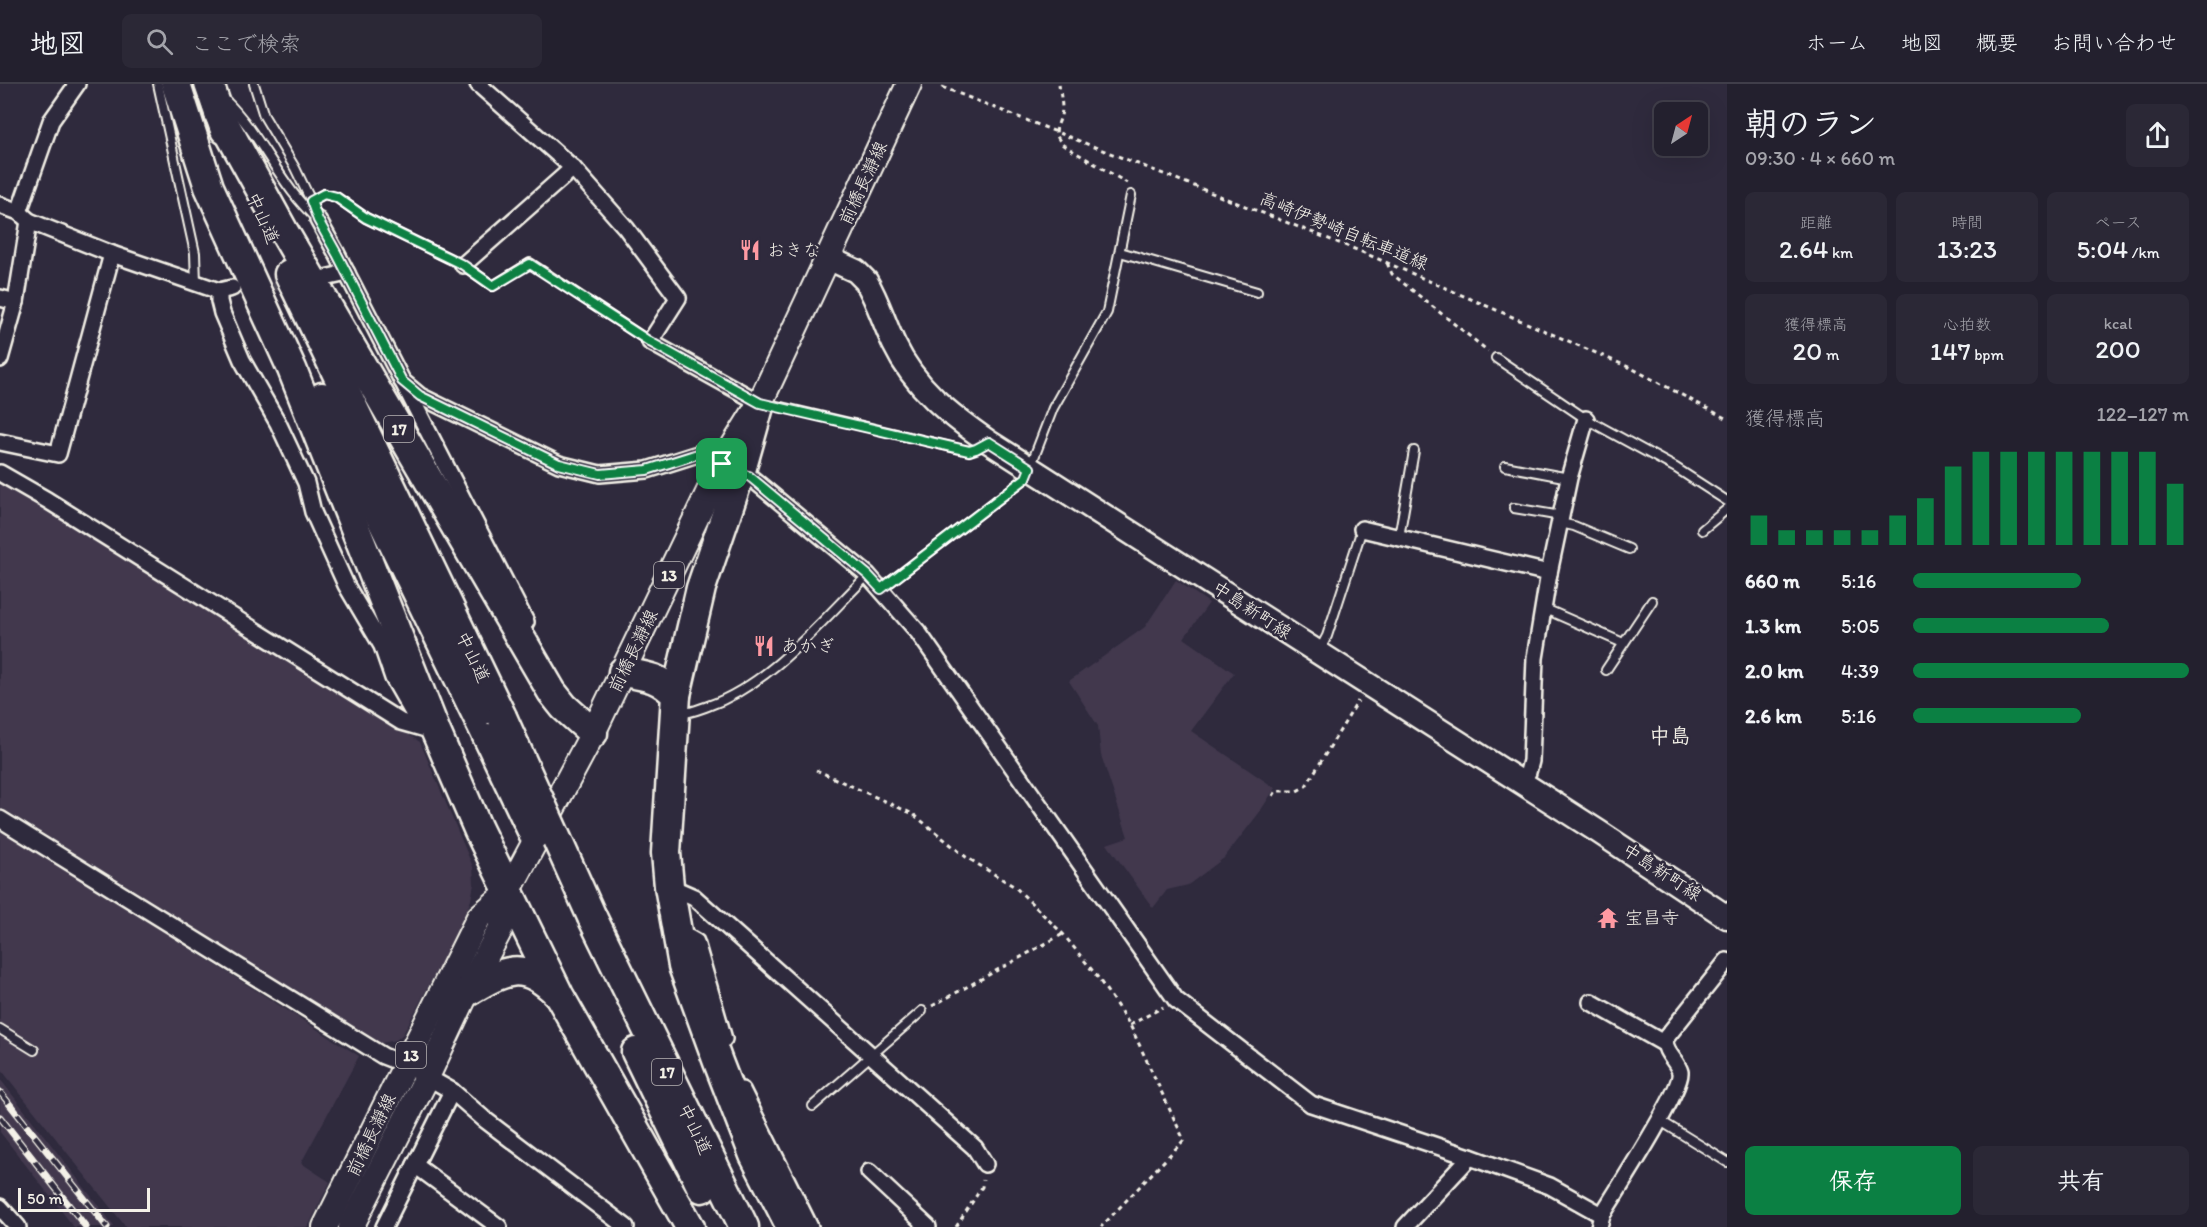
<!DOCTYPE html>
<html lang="ja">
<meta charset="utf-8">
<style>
body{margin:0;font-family:Itim,"Klee One",sans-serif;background:#2b2836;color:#f1f3f6;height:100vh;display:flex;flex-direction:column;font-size:22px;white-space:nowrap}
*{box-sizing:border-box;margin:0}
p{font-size:20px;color:#a3a3aa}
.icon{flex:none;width:33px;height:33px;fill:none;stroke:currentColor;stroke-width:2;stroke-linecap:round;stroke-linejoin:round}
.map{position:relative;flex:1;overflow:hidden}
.side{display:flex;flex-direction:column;background:#23202e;width:480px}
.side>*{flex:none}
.needle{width:39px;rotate:36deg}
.tools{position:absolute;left:1654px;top:18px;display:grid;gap:12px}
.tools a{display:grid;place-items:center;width:54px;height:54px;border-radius:9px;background:#23202e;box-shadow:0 6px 24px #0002,0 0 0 2px #403e4a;font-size:30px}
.scale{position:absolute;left:18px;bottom:15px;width:132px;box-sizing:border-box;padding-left:6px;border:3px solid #f4f1e8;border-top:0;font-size:16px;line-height:21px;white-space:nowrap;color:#f4f1e8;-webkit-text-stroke:4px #2f2a3d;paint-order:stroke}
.pin{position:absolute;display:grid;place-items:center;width:51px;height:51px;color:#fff;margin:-26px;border-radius:12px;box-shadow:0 3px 9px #0006}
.round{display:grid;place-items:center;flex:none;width:63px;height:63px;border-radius:9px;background:#2b2836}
.summary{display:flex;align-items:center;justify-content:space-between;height:102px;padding:0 18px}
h1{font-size:33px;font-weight:600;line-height:45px}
.metrics{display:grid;grid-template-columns:repeat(3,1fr);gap:9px;height:102px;padding:6px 18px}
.metrics div{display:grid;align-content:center;border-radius:9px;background:#2b2836;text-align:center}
.metrics b{font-size:26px;font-weight:600}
.metrics small{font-size:16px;font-weight:400}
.metrics p{font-size:16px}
.chart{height:168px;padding:12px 18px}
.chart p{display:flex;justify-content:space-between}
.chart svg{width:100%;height:108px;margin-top:6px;stroke:#0b8043;stroke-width:6}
.action{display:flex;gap:12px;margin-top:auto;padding:12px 18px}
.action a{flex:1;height:69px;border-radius:9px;background:#0b8043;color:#fff;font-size:24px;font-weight:600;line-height:69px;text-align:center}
.action a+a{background:#2b2836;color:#f1f3f6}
ul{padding:0 18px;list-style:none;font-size:20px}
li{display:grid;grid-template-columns:96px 72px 1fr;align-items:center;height:45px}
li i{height:15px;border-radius:8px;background:#0b8043}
header{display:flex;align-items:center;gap:36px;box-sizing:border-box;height:84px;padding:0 30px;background:#23202e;border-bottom:2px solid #403e4a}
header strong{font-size:28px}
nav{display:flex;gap:33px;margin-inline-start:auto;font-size:21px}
.search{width:420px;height:54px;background:#2b2836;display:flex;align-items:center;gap:15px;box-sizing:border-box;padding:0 21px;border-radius:9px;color:#a3a3aa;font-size:22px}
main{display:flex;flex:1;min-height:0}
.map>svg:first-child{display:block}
.built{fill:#42394e}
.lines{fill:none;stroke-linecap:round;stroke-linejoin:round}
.street-tunnel{stroke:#4d4857;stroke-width:15;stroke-dasharray:15 8;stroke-linecap:butt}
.lane-casing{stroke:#f4f1e8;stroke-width:12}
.street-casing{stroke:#f4f1e8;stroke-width:20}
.secondary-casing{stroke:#f4f1e8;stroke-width:27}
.primary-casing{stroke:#f4f1e8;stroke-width:28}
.highway-casing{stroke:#f4f1e8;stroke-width:33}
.path{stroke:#f4f1e8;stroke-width:3;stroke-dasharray:4.5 4.5;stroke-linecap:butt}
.lane{stroke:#2f2a3d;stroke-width:8}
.street{stroke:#2f2a3d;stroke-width:15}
.secondary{stroke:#2f2a3d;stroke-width:22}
.primary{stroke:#2f2a3d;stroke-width:24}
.highway{stroke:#2f2a3d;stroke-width:28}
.rail-casing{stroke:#f4f1e8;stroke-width:7}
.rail{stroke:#2f2a3d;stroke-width:4.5;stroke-dasharray:14;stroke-linecap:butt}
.highway-bridge-casing{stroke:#f4f1e8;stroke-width:33;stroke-linecap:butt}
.highway-bridge{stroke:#2f2a3d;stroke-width:28}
.route-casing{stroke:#fff;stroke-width:12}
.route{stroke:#0b8043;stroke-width:8}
.labels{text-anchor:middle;stroke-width:5;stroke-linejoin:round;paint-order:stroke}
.shield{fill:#2f2a3d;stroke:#b9b5b5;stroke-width:1.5}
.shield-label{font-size:16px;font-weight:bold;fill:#f4f1e8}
.street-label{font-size:18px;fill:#f4f1e8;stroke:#2f2a3d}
.poi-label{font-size:18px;fill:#f4f1e8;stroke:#2f2a3d;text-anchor:start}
.quarter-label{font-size:21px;font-weight:bold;fill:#f4f1e8;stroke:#2f2a3d}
</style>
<header>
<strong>地図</strong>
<div class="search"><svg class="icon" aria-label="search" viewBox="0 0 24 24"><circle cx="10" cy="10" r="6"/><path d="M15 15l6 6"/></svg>ここで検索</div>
<nav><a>ホーム</a><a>地図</a><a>概要</a><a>お問い合わせ</a></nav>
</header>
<main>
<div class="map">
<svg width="1727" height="1143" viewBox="0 0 1727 1143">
<rect width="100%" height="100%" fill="#2f2a3d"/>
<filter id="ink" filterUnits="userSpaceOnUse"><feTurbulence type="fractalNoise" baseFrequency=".0167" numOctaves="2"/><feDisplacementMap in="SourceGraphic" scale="12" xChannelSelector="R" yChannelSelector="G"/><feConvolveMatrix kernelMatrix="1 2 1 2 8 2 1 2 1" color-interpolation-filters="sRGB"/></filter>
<g filter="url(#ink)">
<!-- built -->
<g class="built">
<polygon points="0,396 420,658 473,783 474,800 471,816 459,844 403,950 396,956 381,959 0,723"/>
<polygon points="1176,496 1209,519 1184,554 1234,589 1191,647 1275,704 1259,729 1224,774 1188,801 1167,806 1153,824 1107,760 1128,753 1101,671 1098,642 1069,597 1145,543"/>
<polygon points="0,744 359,972 301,1079 330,1098 308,1143 126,1143 0,984"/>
<polygon points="0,995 115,1143 74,1143 0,1048"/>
</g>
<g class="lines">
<!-- street-tunnel -->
<polyline class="street-tunnel" points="250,202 298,197"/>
<defs>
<g id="lane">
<polyline points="158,0 195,169 196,199"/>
<polyline points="254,0 264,32 295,84 311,117 317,135"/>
<path d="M 225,16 C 262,51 280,103 318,136"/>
<polyline points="311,117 324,110 336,113 366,134 463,181 493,202 530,179 650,258"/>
<polyline points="1120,168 1257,208"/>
<polyline points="1496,274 1586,335 1676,384 1727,417"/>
<polyline points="764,319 969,367 988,359"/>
<polyline points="1505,382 1569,394"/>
<polyline points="1514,424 1561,432"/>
<polyline points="1560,439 1574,442 1629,465"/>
<polyline points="1702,446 1727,425"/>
<polyline points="1399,453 1414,367"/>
<polyline points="881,505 1026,394 1053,324 1107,228 1131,111"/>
<polyline points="1543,524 1623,559"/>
<polyline points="1319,567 1327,552 1362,445"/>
<polyline points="1606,586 1652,517"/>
<path d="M 682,629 C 691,629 699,625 708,622 C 771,600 821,537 868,491"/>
<polyline points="0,945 34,966"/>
<polyline points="813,1022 922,927"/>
<polyline points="1659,1036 1727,1078"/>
</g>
<g id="street">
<polyline points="478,0 573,84 626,144 678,214 650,258 760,319"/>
<polyline points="0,121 19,128 29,137 112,170 219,207 232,204"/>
<polyline points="19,128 51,37 77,0"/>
<polyline points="318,136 337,170 526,538"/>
<polyline points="463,181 573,84"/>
<polyline points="325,194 347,189"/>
<polyline points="219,207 219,217 222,229 242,276 278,339 306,399 313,428 346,501 382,562 393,594 421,643"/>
<polyline points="0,214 16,218"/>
<polyline points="0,275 16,218 29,137"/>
<polyline points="402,297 420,312 559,380 600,390 647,386 704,368 740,390 749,392 868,491 918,548 1176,916 1311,1020 1470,1073 1550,1102 1602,1131"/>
<polyline points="0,358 58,370 112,170"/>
<polyline points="0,389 47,416 401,638 436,648"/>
<polyline points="1362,445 1549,489"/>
<polyline points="1522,700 1528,688 1531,677 1535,574 1549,489 1569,394 1586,335"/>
<polyline points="0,735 383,972 406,981 452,1007 484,1035 626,1143"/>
<polyline points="669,802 694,813 975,1064 985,1080"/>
<polyline points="677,847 696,858 724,955"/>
<polyline points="1591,918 1665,960"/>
<polyline points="742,1006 810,1143"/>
<polyline points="415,1081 499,1143"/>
<polyline points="869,1088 928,1143"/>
<polyline points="0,1123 18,1143"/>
<polyline points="384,1143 452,1007"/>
<polyline points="1405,1143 1470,1073"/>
<path d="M 1599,1143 L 1602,1131 C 1615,1110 1683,1005 1680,988 C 1677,976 1664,969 1665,955 L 1727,877"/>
</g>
<path id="secondary" d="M 828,174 L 856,187 L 866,197 C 878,217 884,239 894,260 C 915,304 950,331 989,358 L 1599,748 L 1727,833"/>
<g id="primary">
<polyline points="325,1143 479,833 508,808"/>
<polyline points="351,1143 427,993 467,908 500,846 508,808 593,649 722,380 760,319 909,0"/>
</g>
<g id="highway">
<polyline points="176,0 209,103 292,285 436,648 478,745 559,911 690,1143"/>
<polyline points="209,0 225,46"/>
<polyline points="219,30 283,146 552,608 564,623 593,649"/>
<polyline points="289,190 502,633"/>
<polyline points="322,313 488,654"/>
<path d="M 623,588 C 647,592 659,593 676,611 L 666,769 L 669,802 L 683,882 L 718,978 L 754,1071 L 791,1143"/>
<polyline points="676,611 701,504 740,390 760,319"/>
<polyline points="592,833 744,1143"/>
<path d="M 467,908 C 504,886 523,875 557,909"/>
<polyline points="636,968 702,1104"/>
</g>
</defs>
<!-- lane casing -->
<use href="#lane" class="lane-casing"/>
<!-- street casing -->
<use href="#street" class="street-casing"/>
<!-- secondary casing -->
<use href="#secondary" class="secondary-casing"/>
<!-- primary casing -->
<use href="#primary" class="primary-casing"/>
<!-- highway casing -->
<use href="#highway" class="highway-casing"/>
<!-- path -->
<g class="path">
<path d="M 1059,0 C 1060,8 1062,17 1062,25 C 1061,42 1049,45 1063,61 L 1127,99"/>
<polyline points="942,3 1362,168 1633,285 1727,335"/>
<polyline points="1387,179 1392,190 1488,267"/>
<polyline points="816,686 913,730 966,773 1015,803 1063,850 1096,891 1130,941 1184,1056 1101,1143"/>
<polyline points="1273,712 1276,707 1297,707 1306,702 1358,617"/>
<polyline points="932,922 1063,850"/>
<polyline points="1130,941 1163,923"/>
<polyline points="956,1143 982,1103 983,1096"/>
</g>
<!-- lane -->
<use href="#lane" class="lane"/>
<!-- street -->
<use href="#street" class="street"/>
<!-- secondary -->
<use href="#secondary" class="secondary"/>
<!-- primary -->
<use href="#primary" class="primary"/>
<!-- highway -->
<use href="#highway" class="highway"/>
<defs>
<g id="rail">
<polyline points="0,1008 107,1143"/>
<polyline points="0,1033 86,1143"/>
</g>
</defs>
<!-- rail casing -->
<use href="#rail" class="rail-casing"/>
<!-- rail -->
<use href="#rail" class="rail"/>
<defs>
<g id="highway-bridge">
<polyline points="502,633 592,833"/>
<polyline points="488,654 534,751"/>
</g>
</defs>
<!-- highway-bridge casing -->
<use href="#highway-bridge" class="highway-bridge-casing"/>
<!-- highway-bridge -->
<use href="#highway-bridge" class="highway-bridge"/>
</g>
</g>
<g class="lines" filter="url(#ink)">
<defs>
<polygon id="route" points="324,110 336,113 366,134 463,181 493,202 530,180 650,258 760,319 969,367 976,365 989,358 1030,384 1026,394 881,505 868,491 749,392 740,390 704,368 647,386 600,390 559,380 420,312 402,297 337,170 318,136 311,117"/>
</defs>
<!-- route casing -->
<use href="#route" class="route-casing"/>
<!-- route -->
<use href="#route" class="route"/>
</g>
<!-- icons -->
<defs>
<symbol id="restaurant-bare" viewBox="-9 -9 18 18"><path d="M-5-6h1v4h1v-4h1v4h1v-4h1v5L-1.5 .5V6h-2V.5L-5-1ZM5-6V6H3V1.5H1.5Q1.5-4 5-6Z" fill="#ff9aa2" stroke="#2f2a3d" stroke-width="2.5" paint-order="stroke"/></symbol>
<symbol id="temple-bare" viewBox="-9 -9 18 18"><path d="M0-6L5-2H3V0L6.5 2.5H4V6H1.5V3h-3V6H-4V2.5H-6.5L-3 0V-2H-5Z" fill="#ff9aa2" stroke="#2f2a3d" stroke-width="2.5" paint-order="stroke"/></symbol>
</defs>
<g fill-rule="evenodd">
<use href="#restaurant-bare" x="735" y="151" width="30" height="30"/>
<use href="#restaurant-bare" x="749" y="547" width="30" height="30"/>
<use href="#temple-bare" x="1593" y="819" width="30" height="30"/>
</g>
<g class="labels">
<!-- shield labels -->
<g class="shield">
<rect x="384" y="332" width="30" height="26" rx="4.5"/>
<rect x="654" y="478" width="30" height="26" rx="4.5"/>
<rect x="396" y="958" width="30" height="26" rx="4.5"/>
<rect x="652" y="975" width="30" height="26" rx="4.5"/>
</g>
<g class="shield-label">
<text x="399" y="351">17</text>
<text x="669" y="497">13</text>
<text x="411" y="977">13</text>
<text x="667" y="994">17</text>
</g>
<!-- street labels -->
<g class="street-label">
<text transform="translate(863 99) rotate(-65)" y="6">前橋長瀞線</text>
<text transform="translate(263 134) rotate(66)" y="6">中山道</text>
<text transform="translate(1344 147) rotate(22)" y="6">高崎伊勢崎自転車道線</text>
<text transform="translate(1252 526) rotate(33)" y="6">中島新町線</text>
<text transform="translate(633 567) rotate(-64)" y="6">前橋長瀞線</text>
<text transform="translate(473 573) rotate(64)" y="6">中山道</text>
<text transform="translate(1662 788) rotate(33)" y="6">中島新町線</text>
<text transform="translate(695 1045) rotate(64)" y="6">中山道</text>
<text transform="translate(371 1051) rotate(-64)" y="6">前橋長瀞線</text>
</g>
<!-- poi labels -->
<g class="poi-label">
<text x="767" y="172">おきな</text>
<text x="781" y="568">あかぎ</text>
<text x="1625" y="840">宝昌寺</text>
</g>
<!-- quarter labels -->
<g class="quarter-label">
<text x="1670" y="659">中島</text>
</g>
</g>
</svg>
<div class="tools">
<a><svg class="needle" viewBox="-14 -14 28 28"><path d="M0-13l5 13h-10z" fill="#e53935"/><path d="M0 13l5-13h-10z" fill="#a3a3aa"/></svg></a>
</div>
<div class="scale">50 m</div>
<div class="pin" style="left:722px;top:380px;background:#1e9e55"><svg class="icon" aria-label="arrive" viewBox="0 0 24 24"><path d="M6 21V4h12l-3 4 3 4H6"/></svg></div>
</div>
<section class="side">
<div class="summary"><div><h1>朝のラン</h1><p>09:30 · 4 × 660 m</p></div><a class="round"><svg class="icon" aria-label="share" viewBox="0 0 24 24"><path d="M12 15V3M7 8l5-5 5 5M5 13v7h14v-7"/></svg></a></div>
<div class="metrics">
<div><p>距離</p><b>2.64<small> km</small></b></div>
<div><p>時間</p><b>13:23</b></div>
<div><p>ペース</p><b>5:04<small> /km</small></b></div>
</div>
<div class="metrics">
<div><p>獲得標高</p><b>20<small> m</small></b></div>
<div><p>心拍数</p><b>147<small> bpm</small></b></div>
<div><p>kcal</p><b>200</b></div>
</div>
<div class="chart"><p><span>獲得標高</span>122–127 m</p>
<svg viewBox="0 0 160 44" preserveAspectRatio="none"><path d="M5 44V32M15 44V38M25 44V38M35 44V38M45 44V38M55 44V32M65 44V25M75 44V12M85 44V6M95 44V6M105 44V6M115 44V6M125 44V6M135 44V6M145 44V6M155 44V19"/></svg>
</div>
<ul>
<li><b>660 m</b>5:16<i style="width:61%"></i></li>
<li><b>1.3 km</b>5:05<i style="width:71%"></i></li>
<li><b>2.0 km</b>4:39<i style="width:100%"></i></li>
<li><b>2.6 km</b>5:16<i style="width:61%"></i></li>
</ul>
<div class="action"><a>保存</a><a>共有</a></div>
</section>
</main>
